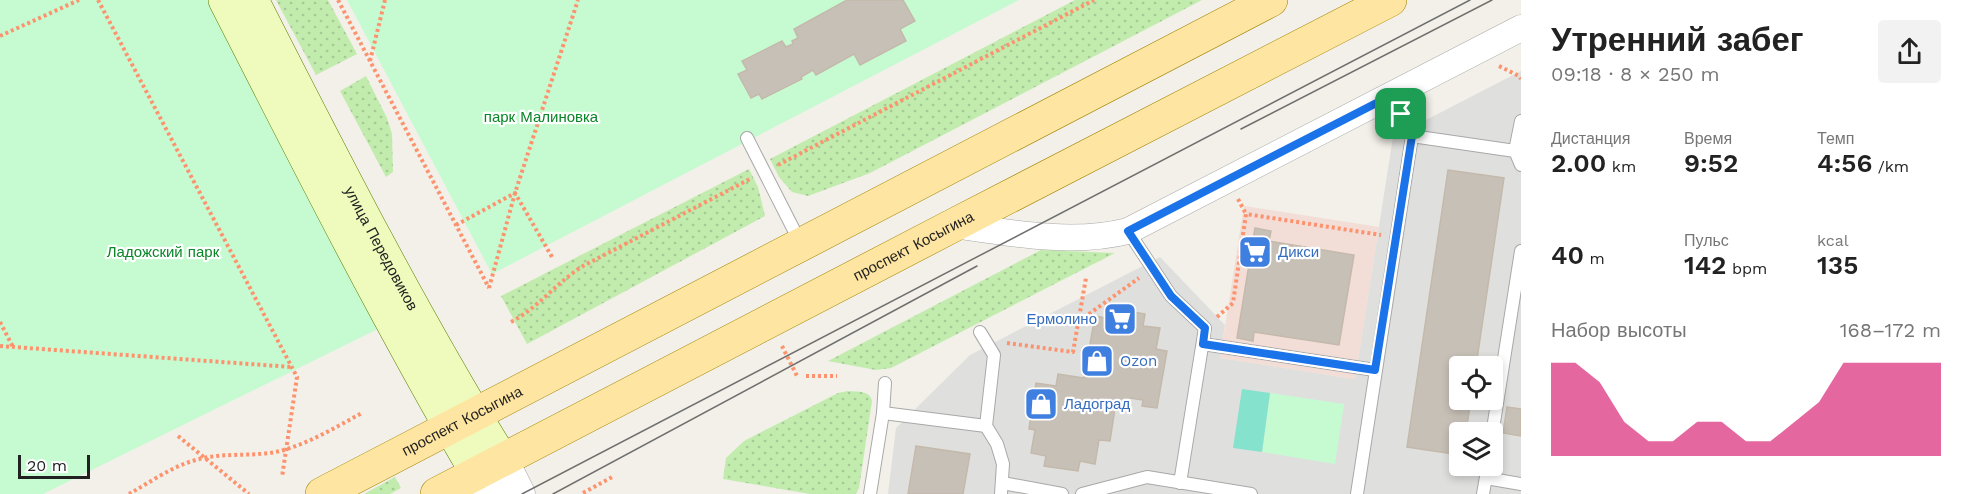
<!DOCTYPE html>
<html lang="ru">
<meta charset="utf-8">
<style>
body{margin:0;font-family:"Work Sans",sans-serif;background:#f2f2f2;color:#222;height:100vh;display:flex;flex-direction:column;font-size:22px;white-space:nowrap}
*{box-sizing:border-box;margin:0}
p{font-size:20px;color:#767676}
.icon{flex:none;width:33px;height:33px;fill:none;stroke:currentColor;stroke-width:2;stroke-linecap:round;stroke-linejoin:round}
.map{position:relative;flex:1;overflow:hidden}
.drawer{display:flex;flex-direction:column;background:#fff;width:450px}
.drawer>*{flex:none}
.controls{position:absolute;left:1449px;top:356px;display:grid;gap:12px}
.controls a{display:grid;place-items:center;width:54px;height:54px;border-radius:6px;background:#fff;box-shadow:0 3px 9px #0003;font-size:30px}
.scale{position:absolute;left:18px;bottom:15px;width:72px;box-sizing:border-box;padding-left:6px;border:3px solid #212121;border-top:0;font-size:16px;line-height:21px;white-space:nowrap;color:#212121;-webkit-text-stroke:4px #fff;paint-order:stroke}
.pin{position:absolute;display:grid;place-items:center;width:51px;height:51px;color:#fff;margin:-26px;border-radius:12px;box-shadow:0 3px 9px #0006}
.round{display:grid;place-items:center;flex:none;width:63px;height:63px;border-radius:6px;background:#f2f2f2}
.head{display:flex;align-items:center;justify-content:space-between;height:102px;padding:0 30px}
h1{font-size:33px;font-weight:600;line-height:45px}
.stats{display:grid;grid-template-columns:repeat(3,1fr);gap:9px;height:102px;padding:6px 30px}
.stats div{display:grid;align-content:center}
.stats b{font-size:26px;font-weight:600}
.stats small{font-size:16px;font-weight:400}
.stats p{font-size:16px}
.chart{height:168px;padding:12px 30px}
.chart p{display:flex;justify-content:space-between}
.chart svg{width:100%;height:108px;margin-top:6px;fill:#db2777;opacity:.7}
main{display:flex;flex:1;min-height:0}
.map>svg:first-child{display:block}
.residential{fill:#dfdfde;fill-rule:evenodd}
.commercial{fill:#f2ddd7}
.grass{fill:url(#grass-dots)}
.park{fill:#c6fbd2}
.pitch{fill:#85e2cd}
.building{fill:#c7c0b7;stroke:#c4b9aa;stroke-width:1.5}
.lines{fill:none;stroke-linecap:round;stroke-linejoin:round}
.service-casing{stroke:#a8a8a8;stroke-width:14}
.minor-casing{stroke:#a8a8a8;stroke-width:27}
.tertiary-casing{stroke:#a8a8a8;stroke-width:33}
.secondary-casing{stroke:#5d7f02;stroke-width:34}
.primary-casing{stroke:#9f8300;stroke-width:34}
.path{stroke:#fd936e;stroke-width:4;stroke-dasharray:3 3;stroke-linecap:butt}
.service{stroke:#fff;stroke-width:12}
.minor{stroke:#fff;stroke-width:26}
.tertiary{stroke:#fff;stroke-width:32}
.secondary{stroke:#eefbbc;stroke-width:33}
.primary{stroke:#fee5a1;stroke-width:33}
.tram{stroke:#6f6f6f;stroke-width:1.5}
.route-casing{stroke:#fff;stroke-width:12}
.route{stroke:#1a73e8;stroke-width:8}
.labels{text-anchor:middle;stroke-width:4.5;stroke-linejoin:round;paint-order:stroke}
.park-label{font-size:15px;fill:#098627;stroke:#fff}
.street-label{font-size:15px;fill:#212121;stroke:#fff}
.shop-label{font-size:15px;fill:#366cbe;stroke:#fff;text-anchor:start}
</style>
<main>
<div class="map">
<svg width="1521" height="494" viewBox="0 0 1521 494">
<defs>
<pattern id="grass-dots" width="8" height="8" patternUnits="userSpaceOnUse" patternTransform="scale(1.5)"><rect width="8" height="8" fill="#c2ecae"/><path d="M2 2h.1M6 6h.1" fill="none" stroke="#a6ca95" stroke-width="1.8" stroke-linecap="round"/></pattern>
</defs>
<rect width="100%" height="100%" fill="#f2f0e8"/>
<!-- residential -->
<path class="residential" d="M 1521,71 L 1521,494 L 888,494 L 896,428 L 970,355 L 1160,257 L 1225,325 L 1220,358 L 1355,379 L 1393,137 ZM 1460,366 L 1492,366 L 1492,399 L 1460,399 ZM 1460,432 L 1492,432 L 1492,465 L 1460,465 Z"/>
<!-- commercial -->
<polygon class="commercial" points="1244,206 1379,227 1355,379 1220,358"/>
<!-- grass -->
<g class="grass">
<polygon points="276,0 328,0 357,54 316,75"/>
<polygon points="1075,0 1202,0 870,173 808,196 792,192 779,177 770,159"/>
<polygon points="366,76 387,118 392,134 393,172 386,177 340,91"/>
<polygon points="749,169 758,187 765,216 527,344 501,296"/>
<polygon points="1041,250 1115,253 891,368 876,370 828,361"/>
<path d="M 848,391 C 857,392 870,390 872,401 L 859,488 L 856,494 L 810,494 L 723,479 L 726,458 L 744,441 L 838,393 Z"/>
<polygon points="395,477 401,488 390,494 364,494"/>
</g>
<!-- park -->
<g class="park">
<polygon points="0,0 215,0 386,325 43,494 0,494"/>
<polygon points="347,0 1019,0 492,274"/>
<polygon points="1270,393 1344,404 1335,464 1262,452"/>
</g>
<!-- pitch -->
<polygon class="pitch" points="1242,389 1270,393 1262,452 1233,448"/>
<!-- building -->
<g class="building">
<polygon points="847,0 903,0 915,21 900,29 906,41 860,65 854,54 816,75 813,70 801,77 802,79 762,99 759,94 751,98 738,74 747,70 742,61 782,41 786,47 793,44 792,41 798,38 794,29"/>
<polygon points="1448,170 1504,178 1476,366 1460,366 1460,399 1471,399 1466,432 1460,432 1460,455 1407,447"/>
<polygon points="1255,228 1271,231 1269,241 1354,255 1339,345 1254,332 1253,341 1237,338"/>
<polygon points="1113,308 1145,314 1143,326 1160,328 1156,349 1167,351 1157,408 1142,406 1143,400 1130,398 1129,404 1116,402 1110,441 1099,440 1095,464 1080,461 1078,471 1044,466 1046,456 1031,453 1035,430 1029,429 1036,383 1056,386 1058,374 1084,378 1095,316 1111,319"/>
<polygon points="1507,407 1521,409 1521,436 1503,433"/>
<polygon points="916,446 970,454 963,494 908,494"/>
</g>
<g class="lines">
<defs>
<g id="service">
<polyline points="1392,95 1412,136"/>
<polyline points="747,138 801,244"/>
<polyline points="1515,151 1521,121"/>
<polyline points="1128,231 1171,296 1205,328 1180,483"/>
<polyline points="980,332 994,355 986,426 997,444 1003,464 1001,494"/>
<polyline points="1203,344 1375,370"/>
<polyline points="883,413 986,426"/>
<polyline points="1492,435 1521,251"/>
<polyline points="1486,478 1521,484"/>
<polyline points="1003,483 1062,494"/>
<polyline points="870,494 883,413 885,383"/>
<polyline points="1082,494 1147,477 1251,494"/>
<polyline points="1357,494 1412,136 1515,151 1521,165"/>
<polyline points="1483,494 1488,465"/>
</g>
<path id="minor" d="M 954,225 C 1009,233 1073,245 1128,231 L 1521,28"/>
<g id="tertiary">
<polyline points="502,460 519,494"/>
<polyline points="477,473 488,494"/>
</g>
<g id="secondary">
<path d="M 225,0 C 306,159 387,319 477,473"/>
<path id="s1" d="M 252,0 C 331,155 410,311 502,460"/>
</g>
<g id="primary">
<path id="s2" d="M 322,494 L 1271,0"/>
<path id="s3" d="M 437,494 L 954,225 L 1390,0"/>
</g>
</defs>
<!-- service casing -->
<use href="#service" class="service-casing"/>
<!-- minor casing -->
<use href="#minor" class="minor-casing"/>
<!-- tertiary casing -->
<use href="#tertiary" class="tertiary-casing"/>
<!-- secondary casing -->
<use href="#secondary" class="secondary-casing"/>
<!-- primary casing -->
<use href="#primary" class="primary-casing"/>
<!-- path -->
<g class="path">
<polyline points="98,0 297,377 282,477"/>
<polyline points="338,0 489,288"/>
<polyline points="0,36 79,0"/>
<polyline points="370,61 385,0"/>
<polyline points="1499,66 1519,76 1521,79"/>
<polyline points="778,165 1094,0"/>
<polyline points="1238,199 1246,214"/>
<polyline points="456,225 515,193 552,257"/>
<polyline points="489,288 515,193 578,0"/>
<polyline points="1217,317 1233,303 1246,214 1381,235"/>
<polyline points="1079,321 1139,278"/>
<polyline points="0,322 13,347"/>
<path d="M 511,322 C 538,308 557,282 583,266 L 750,179"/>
<polyline points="1007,343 1073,352 1086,278"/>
<polyline points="0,346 291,367"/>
<polyline points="782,346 798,378"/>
<polyline points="806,376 837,376"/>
<polyline points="178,436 249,494"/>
<polyline points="583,493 614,476"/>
<path d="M 129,494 C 152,481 177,463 204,458 C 231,452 260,458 287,449 C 313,441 338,426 362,413"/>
</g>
<!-- service -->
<use href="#service" class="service"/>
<!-- minor -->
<use href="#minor" class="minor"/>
<!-- tertiary -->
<use href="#tertiary" class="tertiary"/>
<!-- secondary -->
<use href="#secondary" class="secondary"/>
<!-- primary -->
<use href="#primary" class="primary"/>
<!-- tram -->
<g class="tram">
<polyline points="1241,129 1492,0"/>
<polyline points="522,494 1470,0"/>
<polyline points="553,494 977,266"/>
</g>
</g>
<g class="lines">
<defs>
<polygon id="route" points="1392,95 1412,136 1375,370 1203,344 1205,328 1171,296 1128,231"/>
</defs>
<!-- route casing -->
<use href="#route" class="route-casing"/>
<!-- route -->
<use href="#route" class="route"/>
</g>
<!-- icons -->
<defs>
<symbol id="supermarket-square" viewBox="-11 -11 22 22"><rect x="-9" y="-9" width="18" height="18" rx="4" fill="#3f7fe0" stroke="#fff"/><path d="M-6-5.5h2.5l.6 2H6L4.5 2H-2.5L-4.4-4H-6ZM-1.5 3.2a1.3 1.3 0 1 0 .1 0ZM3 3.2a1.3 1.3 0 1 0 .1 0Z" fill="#fff"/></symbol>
<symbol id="shop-square" viewBox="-11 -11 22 22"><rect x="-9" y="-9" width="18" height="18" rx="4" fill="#3f7fe0" stroke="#fff"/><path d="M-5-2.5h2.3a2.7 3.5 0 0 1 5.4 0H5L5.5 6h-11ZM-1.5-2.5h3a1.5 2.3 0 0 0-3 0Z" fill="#fff"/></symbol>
</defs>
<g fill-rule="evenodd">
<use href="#supermarket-square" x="1236" y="233" width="38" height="38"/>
<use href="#supermarket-square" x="1101" y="300" width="38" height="38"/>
<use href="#shop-square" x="1078" y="342" width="38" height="38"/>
<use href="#shop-square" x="1022" y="385" width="38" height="38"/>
</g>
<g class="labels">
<!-- park labels -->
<g class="park-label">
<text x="541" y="122">парк Малиновка</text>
<text x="163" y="257">Ладожский парк</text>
</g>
<!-- street labels -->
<g class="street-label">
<text dy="5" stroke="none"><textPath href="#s3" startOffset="537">проспект Косыгина</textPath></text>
<text dy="5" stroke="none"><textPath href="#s1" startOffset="280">улица Передовиков</textPath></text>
<text dy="5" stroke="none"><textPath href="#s2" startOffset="158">проспект Косыгина</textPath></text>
</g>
<!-- shop labels -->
<g class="shop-label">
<text x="1278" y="257">Дикси</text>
<text x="1097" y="324" text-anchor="end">Ермолино</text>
<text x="1120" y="366">Ozon</text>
<text x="1064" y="409">Ладоград</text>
</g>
</g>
</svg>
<div class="controls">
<a><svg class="icon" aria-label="locate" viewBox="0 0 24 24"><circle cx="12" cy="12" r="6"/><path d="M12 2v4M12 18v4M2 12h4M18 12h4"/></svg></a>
<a><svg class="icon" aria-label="layers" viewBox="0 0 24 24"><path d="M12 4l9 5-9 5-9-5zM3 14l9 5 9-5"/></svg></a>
</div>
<div class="scale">20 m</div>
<div class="pin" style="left:1401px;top:114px;background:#1e9e55"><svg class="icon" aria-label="arrive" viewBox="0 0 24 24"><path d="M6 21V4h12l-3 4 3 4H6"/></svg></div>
</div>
<section class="drawer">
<div class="head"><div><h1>Утренний забег</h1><p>09:18 · 8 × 250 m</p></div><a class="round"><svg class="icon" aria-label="share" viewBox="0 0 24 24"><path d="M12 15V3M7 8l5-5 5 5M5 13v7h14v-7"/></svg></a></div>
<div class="stats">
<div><p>Дистанция</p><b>2.00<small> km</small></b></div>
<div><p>Время</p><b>9:52</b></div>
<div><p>Темп</p><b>4:56<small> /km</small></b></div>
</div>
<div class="stats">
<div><b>40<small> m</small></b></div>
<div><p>Пульс</p><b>142<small> bpm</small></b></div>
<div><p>kcal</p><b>135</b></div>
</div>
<div class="chart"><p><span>Набор высоты</span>168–172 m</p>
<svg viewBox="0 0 160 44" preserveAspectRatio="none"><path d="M0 44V6L10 6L20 14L30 30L40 38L50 38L60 30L70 30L80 38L90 38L100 30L110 22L120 6L130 6L140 6L150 6L160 6V44z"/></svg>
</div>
</section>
</main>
